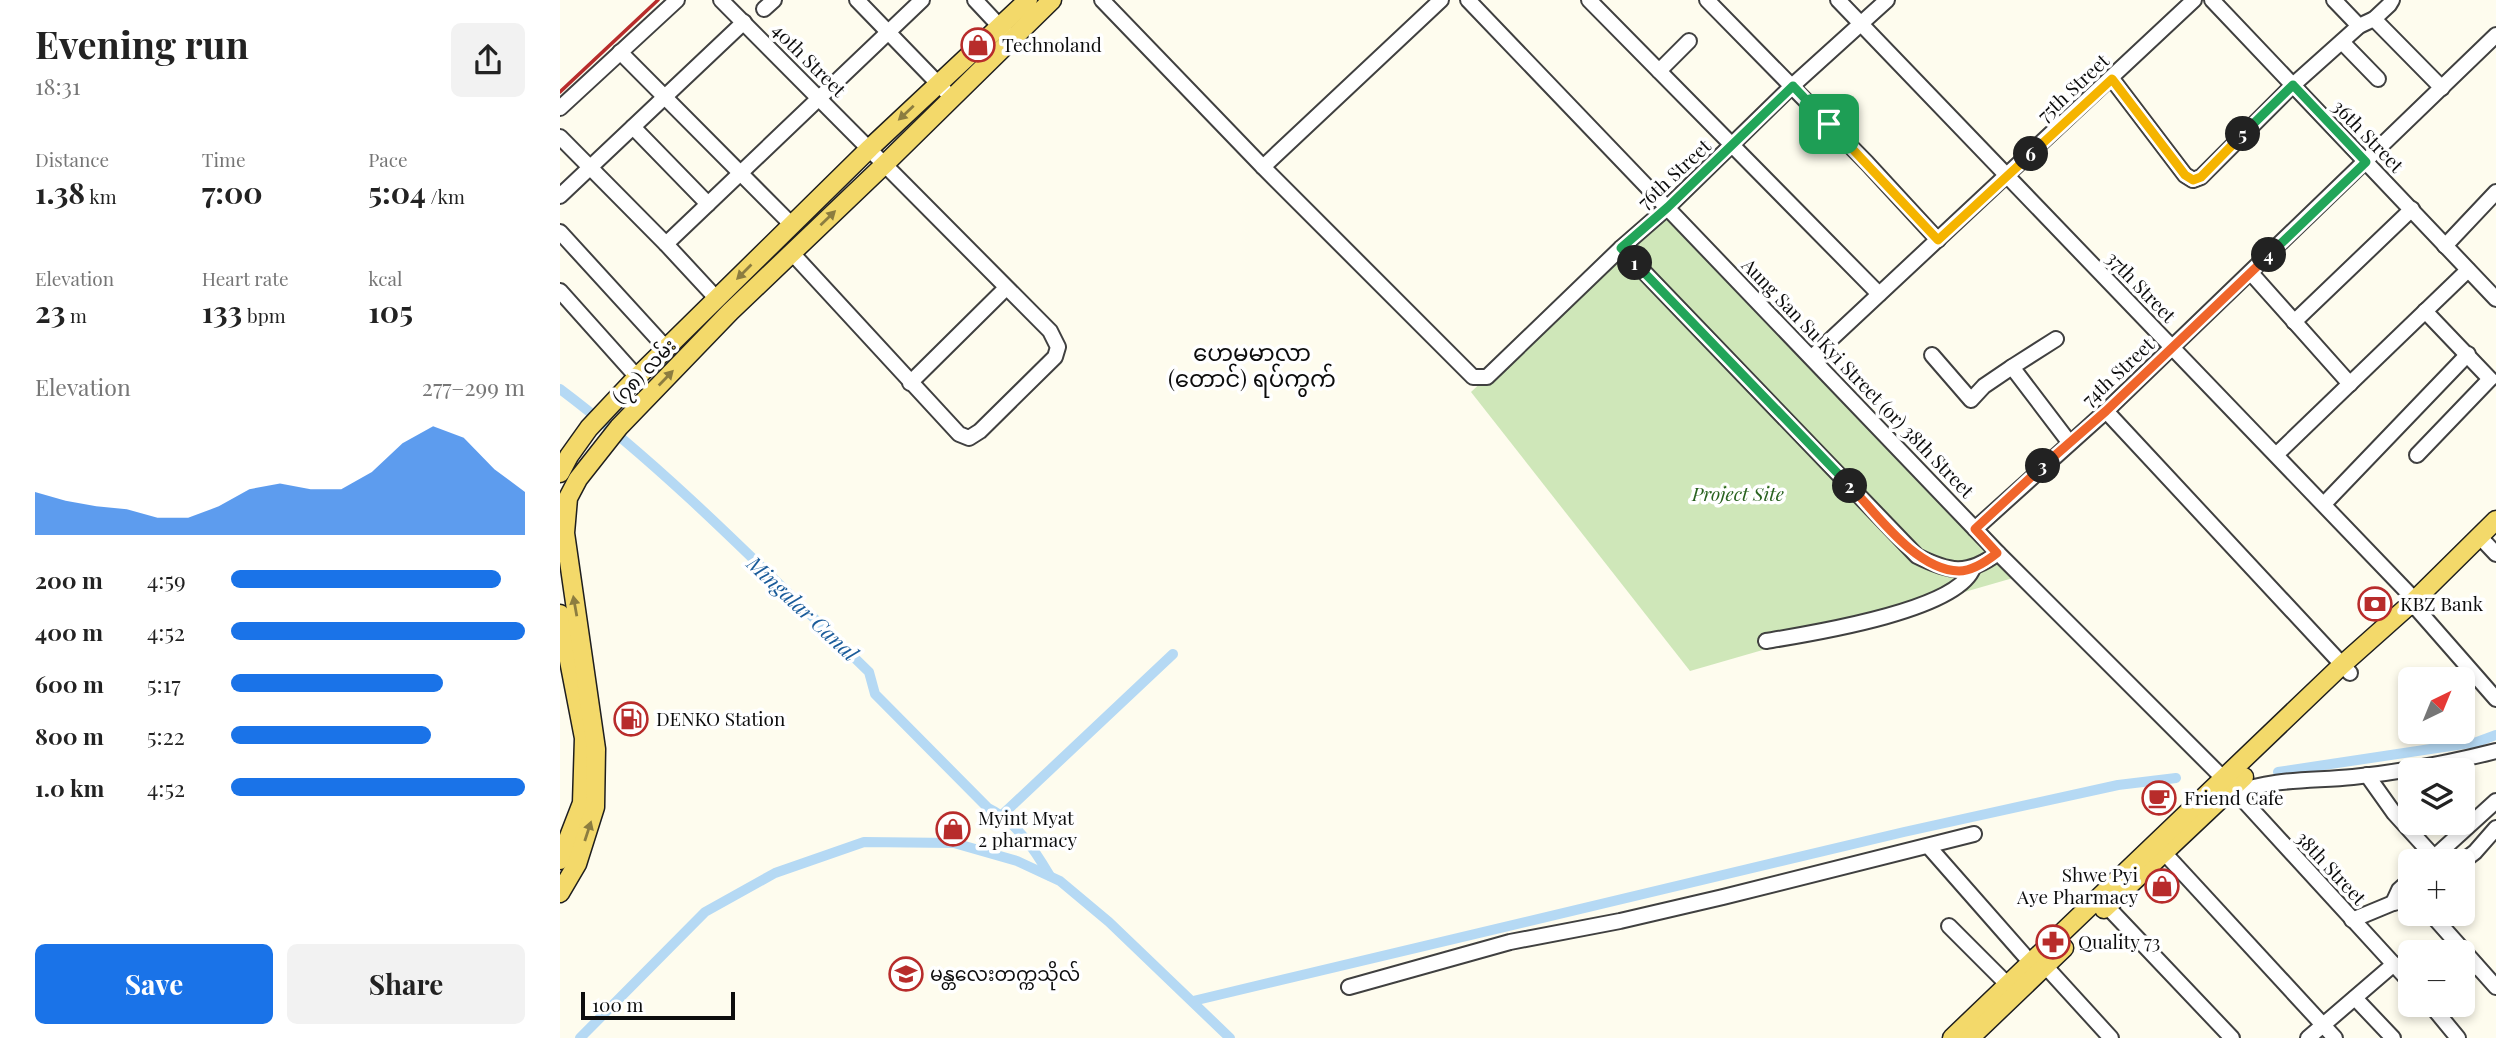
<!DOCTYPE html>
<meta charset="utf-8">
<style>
body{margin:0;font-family:"Playfair Display","Noto Sans Myanmar",serif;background:#f2f2f2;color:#222;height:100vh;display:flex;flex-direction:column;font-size:26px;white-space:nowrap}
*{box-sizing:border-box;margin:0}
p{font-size:23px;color:#767676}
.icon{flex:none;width:38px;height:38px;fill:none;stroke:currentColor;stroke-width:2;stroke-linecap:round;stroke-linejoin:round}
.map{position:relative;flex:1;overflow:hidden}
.panel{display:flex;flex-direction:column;background:#fff;width:560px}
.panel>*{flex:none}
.needle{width:46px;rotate:43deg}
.controls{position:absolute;left:1838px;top:667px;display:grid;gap:14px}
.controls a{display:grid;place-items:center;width:77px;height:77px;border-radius:10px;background:#fff;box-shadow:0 4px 10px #0003;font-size:35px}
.scale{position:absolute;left:21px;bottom:18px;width:154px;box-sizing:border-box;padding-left:7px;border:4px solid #0d0d0d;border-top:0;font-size:19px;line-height:24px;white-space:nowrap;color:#0d0d0d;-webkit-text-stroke:5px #fff;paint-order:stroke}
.pin{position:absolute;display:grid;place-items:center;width:60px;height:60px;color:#fff;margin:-30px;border-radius:14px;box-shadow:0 4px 10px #0006}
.km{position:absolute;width:35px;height:35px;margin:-18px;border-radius:50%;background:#222;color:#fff;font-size:19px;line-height:35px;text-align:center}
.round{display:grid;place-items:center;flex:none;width:74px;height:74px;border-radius:10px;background:#f2f2f2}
.head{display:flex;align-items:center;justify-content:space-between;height:119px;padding:0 35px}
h1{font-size:38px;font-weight:700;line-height:52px}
.stats{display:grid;grid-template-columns:repeat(3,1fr);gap:10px;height:119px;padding:7px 35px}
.stats div{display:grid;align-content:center}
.stats b{font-size:30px;font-weight:700}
.stats small{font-size:19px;font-weight:400}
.stats p{font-size:19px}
.chart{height:196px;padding:14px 35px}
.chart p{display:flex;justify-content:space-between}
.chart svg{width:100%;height:126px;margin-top:7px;fill:#1a73e8;opacity:.7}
.action{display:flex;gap:14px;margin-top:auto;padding:14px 35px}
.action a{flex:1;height:80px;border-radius:10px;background:#1a73e8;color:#fff;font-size:28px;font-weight:700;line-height:80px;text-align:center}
.action a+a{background:#f2f2f2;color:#222}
ul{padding:0 35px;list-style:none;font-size:23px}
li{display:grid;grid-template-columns:112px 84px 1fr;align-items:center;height:52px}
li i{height:18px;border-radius:9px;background:#1a73e8}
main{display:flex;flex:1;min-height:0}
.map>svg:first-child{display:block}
.green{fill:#cfe7b9}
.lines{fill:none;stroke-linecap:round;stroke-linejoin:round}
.canal{stroke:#b5d9f4;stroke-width:10}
.minor-casing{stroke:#404040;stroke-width:18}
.major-casing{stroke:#1e1e1e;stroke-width:21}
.minor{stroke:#fff;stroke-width:14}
.major{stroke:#f3d96a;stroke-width:18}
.rail{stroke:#b82c2b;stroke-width:3.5}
.oneway{fill:#8c7d40}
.split-1-casing{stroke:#fff;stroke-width:14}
.split-2-casing{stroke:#fff;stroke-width:14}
.split-3-casing{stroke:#fff;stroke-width:14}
.split-4-casing{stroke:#fff;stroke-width:14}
.split-5-casing{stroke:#fff;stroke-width:14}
.split-6-casing{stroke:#fff;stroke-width:14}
.split-7-casing{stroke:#fff;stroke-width:14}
.split-1{stroke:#22a559;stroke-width:9}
.split-2{stroke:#22a559;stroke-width:9}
.split-3{stroke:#f0652b;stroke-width:9}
.split-4{stroke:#f0652b;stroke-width:9}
.split-5{stroke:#22a559;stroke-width:9}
.split-6{stroke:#f5b400;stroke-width:9}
.split-7{stroke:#f5b400;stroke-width:9}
.labels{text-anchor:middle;stroke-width:7;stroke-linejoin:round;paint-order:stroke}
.poi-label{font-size:19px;fill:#0d0d0d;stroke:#fff;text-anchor:start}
.street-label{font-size:19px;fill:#0d0d0d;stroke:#fff}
.park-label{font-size:19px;font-style:italic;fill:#2a6320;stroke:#fff}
.water-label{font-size:21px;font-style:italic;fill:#1b5c9a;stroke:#fff}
.quarter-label{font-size:23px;fill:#0d0d0d;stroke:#fff}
</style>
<main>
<section class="panel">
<div class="head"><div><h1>Evening run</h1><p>18:31</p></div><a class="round"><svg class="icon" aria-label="share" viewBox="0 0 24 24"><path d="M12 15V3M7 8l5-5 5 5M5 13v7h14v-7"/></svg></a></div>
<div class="stats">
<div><p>Distance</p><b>1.38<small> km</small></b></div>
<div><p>Time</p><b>7:00</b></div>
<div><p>Pace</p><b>5:04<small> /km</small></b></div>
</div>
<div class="stats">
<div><p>Elevation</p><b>23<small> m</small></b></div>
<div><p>Heart rate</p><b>133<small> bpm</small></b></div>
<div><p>kcal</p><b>105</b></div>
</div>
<div class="chart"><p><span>Elevation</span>277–299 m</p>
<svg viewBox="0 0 160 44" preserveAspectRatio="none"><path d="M0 44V29L10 32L20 34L30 35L40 38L50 38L60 34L70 28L80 26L90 28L100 28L110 22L120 12L130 6L140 10L150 21L160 29V44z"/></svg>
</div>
<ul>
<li><b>200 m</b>4:59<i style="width:92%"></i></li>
<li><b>400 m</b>4:52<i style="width:100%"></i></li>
<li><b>600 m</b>5:17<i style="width:72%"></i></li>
<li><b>800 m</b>5:22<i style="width:68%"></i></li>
<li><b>1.0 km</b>4:52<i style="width:100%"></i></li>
</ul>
<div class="action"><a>Save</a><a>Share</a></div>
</section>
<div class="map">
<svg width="1936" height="1038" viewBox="0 0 1936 1038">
<rect width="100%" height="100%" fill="#fefcee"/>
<!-- green -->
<polygon class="green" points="1108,207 1460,576 1130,671 911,392"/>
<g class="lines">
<!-- canal -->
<g class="canal">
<path d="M 0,389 C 109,471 211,577 309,672 L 315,694 L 428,808 C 457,822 474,849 490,876"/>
<polyline points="1718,772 1917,742 1936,735"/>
<polyline points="442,815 613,654"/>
<polyline points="633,1001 1344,832 1558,785 1616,778"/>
<polyline points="20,1038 145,912 215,873 304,842 394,843 457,861 500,881 549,922 670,1038"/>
</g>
<defs>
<g id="minor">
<polyline points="161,0 490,331 498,347 495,357 420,431 409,438 399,434 232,253"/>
<polyline points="297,0 392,98"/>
<polyline points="415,0 445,32"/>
<polyline points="542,0 703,167 913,377 927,377 1061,248 1108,207 1232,86 1327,0"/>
<polyline points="908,0 1438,553 1664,779 1850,982"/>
<polyline points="1029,0 1319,294"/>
<polyline points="1147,0 1307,163 1378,240"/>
<polyline points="1278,0 1855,600 1858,610 1936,699"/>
<polyline points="1652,0 1936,299"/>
<polyline points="1774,0 1799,26"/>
<polyline points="204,9 214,0"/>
<polyline points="1814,19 1882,88"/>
<polyline points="1782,42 1818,79"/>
<polyline points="60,52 231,224"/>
<polyline points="1099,71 1129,41"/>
<polyline points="1552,79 1625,175 1633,180 1641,177 1733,85 1799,26 1814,19 1829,5 1832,0"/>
<polyline points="0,108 117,0"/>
<polyline points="73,127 148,204"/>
<polyline points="0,137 106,244 157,299"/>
<polyline points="703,167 881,0"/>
<polyline points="0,196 184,22"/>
<polyline points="0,232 106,348"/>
<polyline points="106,244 362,0"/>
<polyline points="1885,246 1936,192"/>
<path d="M 1061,248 L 1357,556 C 1389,572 1407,576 1438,553"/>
<polyline points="1691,273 1790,384"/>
<polyline points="0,291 77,377"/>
<polyline points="1734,322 1852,209"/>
<polyline points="1496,339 1452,367 1509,442"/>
<polyline points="1372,355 1411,400 1424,386 1452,367"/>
<polyline points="1252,357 1634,0"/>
<polyline points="350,383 446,288"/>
<polyline points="1546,411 1790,673"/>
<polyline points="1717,454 1908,270"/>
<polyline points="1857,455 1930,379 1865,311"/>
<polyline points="1764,504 1908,354"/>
<polyline points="1415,529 1546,411 1936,35"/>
<polyline points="1919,536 1936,554"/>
<path d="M 1206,641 C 1248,634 1398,611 1413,568"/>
<polyline points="1807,775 1834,813 1874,857"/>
<path d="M 1676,793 C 1712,778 1754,781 1793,777 C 1841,772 1889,763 1936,751"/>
<polyline points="1598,846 1775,1038"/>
<polyline points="1369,847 1471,963"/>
<polyline points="1870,861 1936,801"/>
<polyline points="1902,862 1915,852 1936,828"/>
<polyline points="1540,899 1672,1038"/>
<polyline points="1833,903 1839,890 1850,880"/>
<polyline points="1871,914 1936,987"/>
<polyline points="1792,920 1833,903 1850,900"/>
<polyline points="1389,926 1448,985"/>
<polyline points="1478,958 1551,1038"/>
<polyline points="1902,977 1916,965"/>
<polyline points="789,987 950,942 1060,921 1163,897 1414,834"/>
<polyline points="1795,998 1833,1038"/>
<polyline points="1870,1004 1898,1038"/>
<polyline points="1748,1038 1834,964"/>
</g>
<g id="major">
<polyline points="0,473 9,456 29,428 77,377 310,148 468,0"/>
<polyline points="0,614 24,738 22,803 0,860"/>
<polyline points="0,893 17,864 35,807 36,749 5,533 8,498 18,479 59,427 170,312 325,164 492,0"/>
<polyline points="1544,909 1684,777"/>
<polyline points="1392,1038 1782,665 1855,600 1936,520"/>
<polyline points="1410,1038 1504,948"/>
</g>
</defs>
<!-- minor casing -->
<use href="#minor" class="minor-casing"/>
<!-- major casing -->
<use href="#major" class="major-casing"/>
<!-- minor -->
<use href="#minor" class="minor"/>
<!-- major -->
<use href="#major" class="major"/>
<!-- rail -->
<polyline class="rail" points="0,92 98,0"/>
</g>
<!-- one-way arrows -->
<defs><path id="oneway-solid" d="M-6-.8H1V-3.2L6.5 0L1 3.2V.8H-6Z" transform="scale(1.75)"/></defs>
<g class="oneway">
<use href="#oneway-solid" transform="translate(346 113) rotate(137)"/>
<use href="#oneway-solid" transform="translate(268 218) rotate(-44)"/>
<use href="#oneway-solid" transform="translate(184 272) rotate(135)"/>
<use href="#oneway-solid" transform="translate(106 378) rotate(-46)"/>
<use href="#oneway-solid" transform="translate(15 606) rotate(-100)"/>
<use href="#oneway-solid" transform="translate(28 831) rotate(-72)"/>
</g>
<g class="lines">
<defs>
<polyline id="split-1" points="1075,263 1061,248 1108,207 1233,86 1269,124"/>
<polyline id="split-2" points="1075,263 1290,486"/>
<path id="split-3" d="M 1290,486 C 1317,514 1356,570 1399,571 C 1413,571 1427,561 1437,553 L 1415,529 L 1483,466"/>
<polyline id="split-4" points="1483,466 1546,411 1709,255"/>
<polyline id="split-5" points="1683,134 1733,85 1806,162 1709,255"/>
<polyline id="split-6" points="1471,154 1552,79 1625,175 1633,180 1641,177 1683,134"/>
<polyline id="split-7" points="1269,124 1378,240 1471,154"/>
</defs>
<!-- split-1 casing -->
<use href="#split-1" class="split-1-casing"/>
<!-- split-2 casing -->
<use href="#split-2" class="split-2-casing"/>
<!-- split-3 casing -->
<use href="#split-3" class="split-3-casing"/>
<!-- split-4 casing -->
<use href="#split-4" class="split-4-casing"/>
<!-- split-5 casing -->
<use href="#split-5" class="split-5-casing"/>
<!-- split-6 casing -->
<use href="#split-6" class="split-6-casing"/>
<!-- split-7 casing -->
<use href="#split-7" class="split-7-casing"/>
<!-- split-1 -->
<use href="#split-1" class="split-1"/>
<!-- split-2 -->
<use href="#split-2" class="split-2"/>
<!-- split-3 -->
<use href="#split-3" class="split-3"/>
<!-- split-4 -->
<use href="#split-4" class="split-4"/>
<!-- split-5 -->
<use href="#split-5" class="split-5"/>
<!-- split-6 -->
<use href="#split-6" class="split-6"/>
<!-- split-7 -->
<use href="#split-7" class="split-7"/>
</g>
<!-- icons -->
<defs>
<symbol id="shop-ring" viewBox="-11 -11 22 22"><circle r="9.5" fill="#fff" stroke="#b82c2b" stroke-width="1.5"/><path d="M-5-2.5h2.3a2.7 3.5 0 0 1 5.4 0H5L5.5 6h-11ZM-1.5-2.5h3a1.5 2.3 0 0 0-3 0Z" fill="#b82c2b"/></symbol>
<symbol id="bank-ring" viewBox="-11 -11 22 22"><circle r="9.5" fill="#fff" stroke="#b82c2b" stroke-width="1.5"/><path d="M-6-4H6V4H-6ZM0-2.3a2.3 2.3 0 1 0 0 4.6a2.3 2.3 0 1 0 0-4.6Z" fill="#b82c2b"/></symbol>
<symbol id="fuel-ring" viewBox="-11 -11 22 22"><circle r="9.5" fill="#fff" stroke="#b82c2b" stroke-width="1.5"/><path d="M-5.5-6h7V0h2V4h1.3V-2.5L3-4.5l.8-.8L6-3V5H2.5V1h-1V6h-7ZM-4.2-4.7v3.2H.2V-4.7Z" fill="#b82c2b"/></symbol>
<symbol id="cafe-ring" viewBox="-11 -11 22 22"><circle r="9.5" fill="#fff" stroke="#b82c2b" stroke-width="1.5"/><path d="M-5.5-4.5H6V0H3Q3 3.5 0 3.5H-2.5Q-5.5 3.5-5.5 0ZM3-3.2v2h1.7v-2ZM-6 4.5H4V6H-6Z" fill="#b82c2b"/></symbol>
<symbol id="pharmacy-ring" viewBox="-11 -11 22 22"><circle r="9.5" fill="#fff" stroke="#b82c2b" stroke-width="1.5"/><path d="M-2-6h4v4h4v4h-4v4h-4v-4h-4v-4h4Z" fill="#b82c2b"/></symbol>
<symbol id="university-ring" viewBox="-11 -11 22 22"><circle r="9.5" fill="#fff" stroke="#b82c2b" stroke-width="1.5"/><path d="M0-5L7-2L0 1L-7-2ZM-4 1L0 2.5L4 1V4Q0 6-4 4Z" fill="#b82c2b"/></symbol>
</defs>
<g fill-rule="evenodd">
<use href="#shop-ring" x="399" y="26" width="38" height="38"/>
<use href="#bank-ring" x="1796" y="585" width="38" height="38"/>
<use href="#fuel-ring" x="52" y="700" width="38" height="38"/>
<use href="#cafe-ring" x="1580" y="779" width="38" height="38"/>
<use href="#shop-ring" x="374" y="810" width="38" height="38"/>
<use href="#shop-ring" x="1583" y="867" width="38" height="38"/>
<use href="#pharmacy-ring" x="1474" y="923" width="38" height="38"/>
<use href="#university-ring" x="327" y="955" width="38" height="38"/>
</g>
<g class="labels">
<!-- poi labels -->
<g class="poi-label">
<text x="442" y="52">Technoland</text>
<text x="1840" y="611">KBZ Bank</text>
<text x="96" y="726">DENKO Station</text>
<text x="1624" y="805">Friend Cafe</text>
<text x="418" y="825">Myint Myat<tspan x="418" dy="22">2 pharmacy</tspan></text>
<text x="1578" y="882" text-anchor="end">Shwe Pyi<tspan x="1578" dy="22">Aye Pharmacy</tspan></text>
<text x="1518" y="949">Quality 73</text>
<text x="370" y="981">မန္တလေးတက္ကသိုလ်</text>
</g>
<!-- street labels -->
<g class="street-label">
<text transform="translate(249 60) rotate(45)" y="7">40th Street</text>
<text transform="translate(1513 88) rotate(-43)" y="7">75th Street</text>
<text transform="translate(1808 136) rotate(46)" y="7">36th Street</text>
<text transform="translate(1114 174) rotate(-43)" y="7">76th Street</text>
<text transform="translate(1581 287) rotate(46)" y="7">37th Street</text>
<text transform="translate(84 371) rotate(-46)" y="7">(၇၈) လမ်း</text>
<text transform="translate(1558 372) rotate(-43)" y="7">74th Street</text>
<text transform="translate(1298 378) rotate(46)" y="7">Aung San Su Kyi Street (or) 38th Street</text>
<text transform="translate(1771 868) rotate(47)" y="7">38th Street</text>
</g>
<!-- park labels -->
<g class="park-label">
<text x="1178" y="501">Project Site</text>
</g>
<!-- water labels -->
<g class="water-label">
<text transform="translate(242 609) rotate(43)" y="7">Mingalar Canal</text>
</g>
<!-- quarter labels -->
<g class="quarter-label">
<text x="692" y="361">ဟေမမာလာ<tspan x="692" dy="26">(တောင်) ရပ်ကွက်</tspan></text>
</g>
</g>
</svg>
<div class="controls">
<a><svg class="needle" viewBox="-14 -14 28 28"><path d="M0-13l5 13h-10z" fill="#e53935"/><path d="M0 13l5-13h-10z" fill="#767676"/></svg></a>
<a><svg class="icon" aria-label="layers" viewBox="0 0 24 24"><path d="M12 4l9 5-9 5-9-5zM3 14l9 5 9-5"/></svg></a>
<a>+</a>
<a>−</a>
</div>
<div class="scale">100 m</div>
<div class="pin" style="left:1269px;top:124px;background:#1e9e55"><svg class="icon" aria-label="arrive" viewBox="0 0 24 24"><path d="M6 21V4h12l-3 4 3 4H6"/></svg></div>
<b class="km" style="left:1075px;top:263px">1</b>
<b class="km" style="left:1290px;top:486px">2</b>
<b class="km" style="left:1483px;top:466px">3</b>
<b class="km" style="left:1709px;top:255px">4</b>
<b class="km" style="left:1683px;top:134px">5</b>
<b class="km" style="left:1471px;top:154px">6</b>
</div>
</main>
